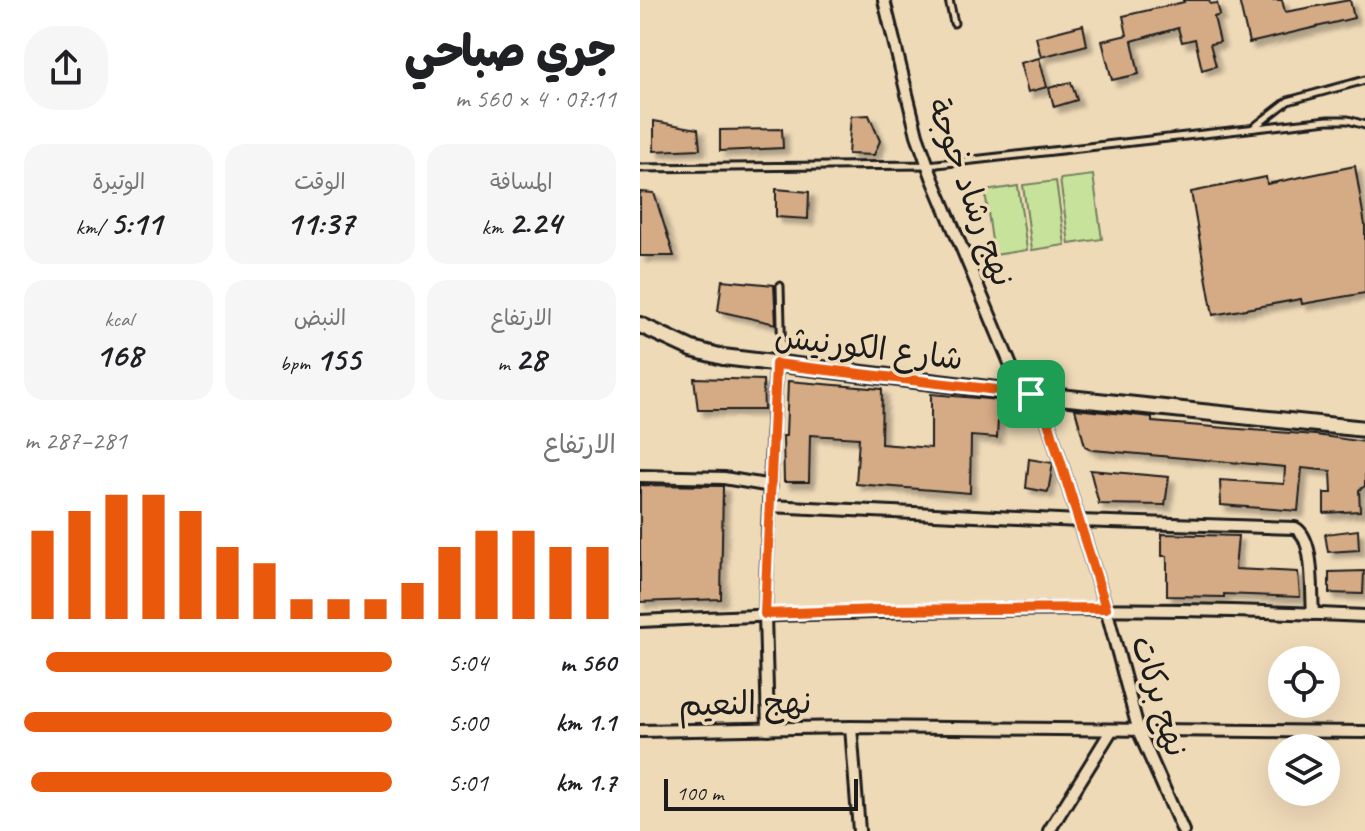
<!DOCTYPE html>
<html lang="ar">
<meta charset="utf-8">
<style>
body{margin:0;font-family:Caveat,"Playpen Sans Arabic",sans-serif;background:#f6f6f6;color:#202124;direction:rtl;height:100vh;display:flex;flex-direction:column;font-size:30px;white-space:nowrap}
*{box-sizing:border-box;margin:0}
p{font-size:26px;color:#757577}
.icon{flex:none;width:44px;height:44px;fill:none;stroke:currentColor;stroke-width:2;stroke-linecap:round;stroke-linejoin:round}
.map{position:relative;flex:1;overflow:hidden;direction:ltr}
.panel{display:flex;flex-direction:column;background:#fff;width:640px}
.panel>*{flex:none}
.controls{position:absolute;left:628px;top:646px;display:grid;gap:16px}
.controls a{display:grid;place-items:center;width:72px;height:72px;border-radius:50%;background:#fff;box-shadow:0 8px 32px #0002;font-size:40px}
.scale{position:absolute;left:24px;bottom:20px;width:194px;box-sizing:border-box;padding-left:8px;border:4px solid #1c1c1c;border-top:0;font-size:22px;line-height:28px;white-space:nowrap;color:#1c1c1c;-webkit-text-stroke:6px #efdab8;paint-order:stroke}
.pin{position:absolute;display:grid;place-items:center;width:68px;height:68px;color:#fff;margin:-34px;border-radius:16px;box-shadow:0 4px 12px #0006}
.round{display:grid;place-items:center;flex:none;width:84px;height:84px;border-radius:32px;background:#f6f6f6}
.summary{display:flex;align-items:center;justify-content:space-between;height:136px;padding:0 24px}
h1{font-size:44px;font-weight:800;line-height:60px}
.stats{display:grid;grid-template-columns:repeat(3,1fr);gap:12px;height:136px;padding:8px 24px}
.stats div{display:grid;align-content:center;border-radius:20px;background:#f6f6f6;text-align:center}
.stats b{font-size:34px;font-weight:800}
.stats small{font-size:22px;font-weight:400}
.stats p{font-size:22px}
.chart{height:224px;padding:16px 24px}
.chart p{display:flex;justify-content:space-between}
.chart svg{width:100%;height:144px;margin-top:8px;stroke:#ea580c;stroke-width:6}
ul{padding:0 24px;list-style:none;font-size:26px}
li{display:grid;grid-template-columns:128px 96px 1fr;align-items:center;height:60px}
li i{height:20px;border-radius:10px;background:#ea580c}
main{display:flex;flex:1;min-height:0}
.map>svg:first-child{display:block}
.green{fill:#c7e39b;stroke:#72805c;stroke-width:2}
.building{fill:#d5ab86;stroke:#1c1c1c;stroke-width:2;filter:url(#shadow)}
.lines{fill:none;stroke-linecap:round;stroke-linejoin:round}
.service-casing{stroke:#1c1c1c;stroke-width:11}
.minor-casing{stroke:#1c1c1c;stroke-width:16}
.secondary-casing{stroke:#1c1c1c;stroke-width:20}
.service{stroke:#efdab8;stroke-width:5}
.minor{stroke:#efdab8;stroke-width:10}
.secondary{stroke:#efdab8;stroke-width:14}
.route-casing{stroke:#fff;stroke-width:16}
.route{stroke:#ea580c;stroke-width:10}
.labels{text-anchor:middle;stroke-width:7;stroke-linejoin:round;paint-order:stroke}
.street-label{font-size:32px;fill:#1c1c1c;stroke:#efdab8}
</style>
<main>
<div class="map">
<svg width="725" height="831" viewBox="0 0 725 831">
<defs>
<filter id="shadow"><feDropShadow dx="5.5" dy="5.5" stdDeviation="2" flood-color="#0004"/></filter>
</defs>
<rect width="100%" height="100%" fill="#efdab8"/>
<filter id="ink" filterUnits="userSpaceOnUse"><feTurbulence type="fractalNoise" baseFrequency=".0125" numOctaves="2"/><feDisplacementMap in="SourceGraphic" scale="16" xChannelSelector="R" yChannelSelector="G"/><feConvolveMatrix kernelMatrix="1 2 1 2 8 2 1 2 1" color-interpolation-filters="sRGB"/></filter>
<g filter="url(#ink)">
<!-- green -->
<g class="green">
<polygon points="453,175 462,239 429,244 420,179"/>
<polygon points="416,181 425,245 392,250 383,185"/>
<polygon points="378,186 387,250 354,255 345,191"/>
</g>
<!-- building -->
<g class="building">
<polygon points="543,0 569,0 570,4 577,3 580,15 574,17 580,42 570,44 576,66 562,70 555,39 542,42 538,28 492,41 499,74 472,80 462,41 487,35 483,16 544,2"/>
<polygon points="599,0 642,0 645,12 710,0 714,18 609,43"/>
<polygon points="443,25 447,45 401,57 396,37"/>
<polygon points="399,58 407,87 388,92 380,63"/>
<polygon points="431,82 437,100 414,107 409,88"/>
<polygon points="229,115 240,141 234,155 208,154 211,116"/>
<polygon points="14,121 58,129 60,149 14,151"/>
<polygon points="142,129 143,148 80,151 80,130"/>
<polygon points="715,166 725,225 725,293 662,304 661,299 573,315 551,192 626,177 627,184"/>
<polygon points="136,189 169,192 168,219 136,217"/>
<polygon points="0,192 14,193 34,256 0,256"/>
<polygon points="82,280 134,285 136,324 78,311"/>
<polygon points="54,378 123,380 124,410 58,410"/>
<polygon points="148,381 242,389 241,444 291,448 291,394 359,400 357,438 331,436 330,493 216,484 219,438 170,435 169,482 144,482 143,436 146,436"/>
<polygon points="435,409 512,417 512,422 675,435 725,442 725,486 719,490 720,511 684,513 684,493 692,493 691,471 662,468 658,511 581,505 580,480 644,484 645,467 453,450 445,446"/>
<polygon points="389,459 413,463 408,492 386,488"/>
<polygon points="450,470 529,477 525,505 459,504"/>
<polygon points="0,485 83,486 81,599 0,602"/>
<polygon points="718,530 719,550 688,552 685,534"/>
<polygon points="522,534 598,536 595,569 658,572 660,597 584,594 584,597 527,596 527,556 522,556"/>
<polygon points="724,571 723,594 689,593 689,572"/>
</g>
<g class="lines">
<defs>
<g id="service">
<polyline points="309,0 314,23"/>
<polyline points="613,128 648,101 725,80"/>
<polyline points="0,168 288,165 688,120 708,120 725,125"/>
<polyline points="140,286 142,363"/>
</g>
<g id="minor">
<polyline points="244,0 277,135 292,177 372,368 406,415 466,608 499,732 543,831"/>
<polyline points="0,476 84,478 131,486"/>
<polyline points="129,506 136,364"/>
<path d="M 0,621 C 242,609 483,604 725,616"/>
<polyline points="211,727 219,831"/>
<path d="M 128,729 L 125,614 L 129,506 L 439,521 L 655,528 C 675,538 671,592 673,614"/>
<polyline points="0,731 211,727 725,732"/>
<polyline points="409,831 471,731"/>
</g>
<polyline id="secondary" points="0,325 52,349 83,357 391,394 725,429"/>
</defs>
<!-- service casing -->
<use href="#service" class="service-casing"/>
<!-- minor casing -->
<use href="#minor" class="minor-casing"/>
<!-- secondary casing -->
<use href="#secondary" class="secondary-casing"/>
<!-- service -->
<use href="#service" class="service"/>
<!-- minor -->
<use href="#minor" class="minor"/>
<!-- secondary -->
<use href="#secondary" class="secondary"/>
</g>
</g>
<g class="lines" filter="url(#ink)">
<defs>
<polygon id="route" points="136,364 391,394 406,415 466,608 238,610 125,614"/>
</defs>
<!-- route casing -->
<use href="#route" class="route-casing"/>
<!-- route -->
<use href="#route" class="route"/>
</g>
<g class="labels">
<!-- street labels -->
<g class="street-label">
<text transform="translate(331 192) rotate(70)" y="11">نهج رشاد خوجة</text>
<text transform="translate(229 347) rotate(7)" y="11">شارع الكورنيش</text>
<text transform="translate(520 696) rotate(73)" y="11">نهج بركات</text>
<text transform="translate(105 703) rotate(-1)" y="11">نهج النعيم</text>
</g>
</g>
</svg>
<div class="controls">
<a><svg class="icon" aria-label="locate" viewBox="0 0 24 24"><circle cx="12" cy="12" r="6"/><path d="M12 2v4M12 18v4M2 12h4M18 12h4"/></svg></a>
<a><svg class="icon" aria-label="layers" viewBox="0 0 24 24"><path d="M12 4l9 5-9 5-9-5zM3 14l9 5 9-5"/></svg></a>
</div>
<div class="scale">100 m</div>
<div class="pin" style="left:391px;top:394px;background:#1e9e55"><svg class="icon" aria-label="arrive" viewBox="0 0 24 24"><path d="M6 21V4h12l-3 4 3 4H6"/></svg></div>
</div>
<section class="panel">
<div class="summary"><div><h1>جري صباحي</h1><p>07:11 · 4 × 560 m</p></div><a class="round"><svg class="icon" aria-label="share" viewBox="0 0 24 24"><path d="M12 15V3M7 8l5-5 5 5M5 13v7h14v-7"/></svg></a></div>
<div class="stats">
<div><p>المسافة</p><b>2.24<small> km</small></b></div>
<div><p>الوقت</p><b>11:37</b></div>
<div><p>الوتيرة</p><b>5:11<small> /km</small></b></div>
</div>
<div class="stats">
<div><p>الارتفاع</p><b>28<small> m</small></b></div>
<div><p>النبض</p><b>155<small> bpm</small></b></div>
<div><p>kcal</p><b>168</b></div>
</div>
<div class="chart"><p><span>الارتفاع</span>281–287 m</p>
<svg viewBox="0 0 160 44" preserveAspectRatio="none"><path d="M5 44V17M15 44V11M25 44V6M35 44V6M45 44V11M55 44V22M65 44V27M75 44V38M85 44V38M95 44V38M105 44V33M115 44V22M125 44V17M135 44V17M145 44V22M155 44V22"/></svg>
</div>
<ul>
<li><b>560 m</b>5:04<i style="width:94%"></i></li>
<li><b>1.1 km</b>5:00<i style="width:100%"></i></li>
<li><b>1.7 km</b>5:01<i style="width:98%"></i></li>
</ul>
</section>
</main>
